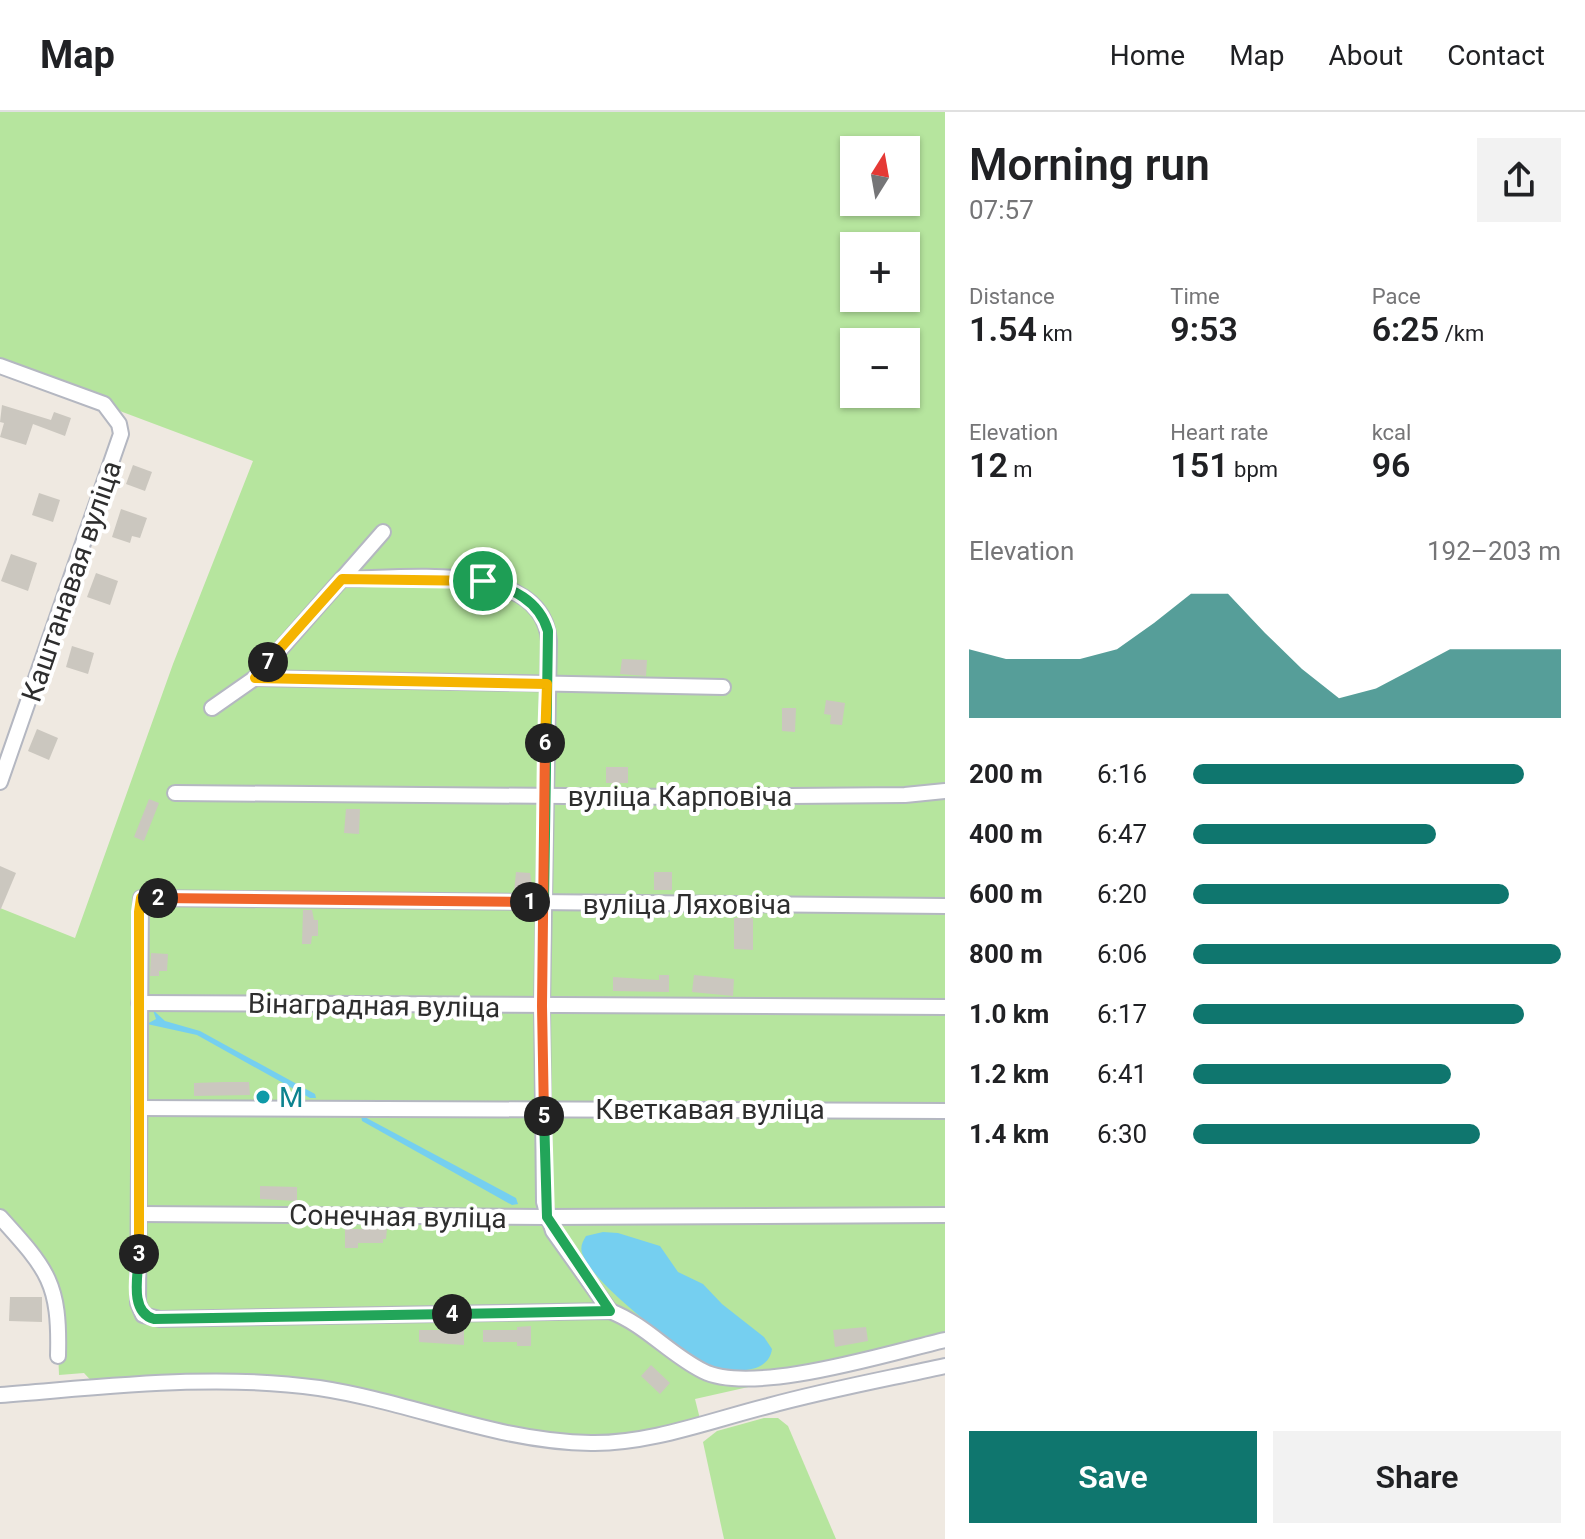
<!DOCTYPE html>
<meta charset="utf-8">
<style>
body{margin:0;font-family:Roboto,sans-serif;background:#f2f2f2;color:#202124;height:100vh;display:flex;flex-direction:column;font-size:30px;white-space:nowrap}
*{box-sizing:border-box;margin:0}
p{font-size:26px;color:#757577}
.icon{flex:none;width:44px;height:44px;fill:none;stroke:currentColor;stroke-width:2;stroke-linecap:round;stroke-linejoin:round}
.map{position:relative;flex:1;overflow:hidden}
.details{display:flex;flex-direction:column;background:#fff;width:640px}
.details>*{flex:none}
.needle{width:52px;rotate:11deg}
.fabs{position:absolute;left:840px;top:24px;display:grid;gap:16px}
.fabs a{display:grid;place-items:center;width:80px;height:80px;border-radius:0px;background:#fff;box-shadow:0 2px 6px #0004;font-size:40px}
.pin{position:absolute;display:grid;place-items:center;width:68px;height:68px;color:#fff;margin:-34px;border:4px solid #fff;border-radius:50%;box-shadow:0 2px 8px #0007}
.km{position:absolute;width:40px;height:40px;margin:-20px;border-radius:50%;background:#222;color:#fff;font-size:22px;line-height:40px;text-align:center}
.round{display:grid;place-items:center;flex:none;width:84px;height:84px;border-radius:0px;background:#f2f2f2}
.summary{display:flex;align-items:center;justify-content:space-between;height:136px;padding:0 24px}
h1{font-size:44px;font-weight:600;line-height:60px}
.metrics{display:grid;grid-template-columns:repeat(3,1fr);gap:12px;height:136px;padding:8px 24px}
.metrics div{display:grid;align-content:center}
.metrics b{font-size:34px;font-weight:600}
.metrics small{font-size:22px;font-weight:400}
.metrics p{font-size:22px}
.chart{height:224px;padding:16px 24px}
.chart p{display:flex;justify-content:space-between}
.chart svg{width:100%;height:144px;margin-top:8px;fill:#0f766e;opacity:.7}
.cta{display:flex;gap:16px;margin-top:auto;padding:16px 24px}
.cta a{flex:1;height:92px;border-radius:0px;background:#0f766e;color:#fff;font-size:32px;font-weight:600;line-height:92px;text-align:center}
.cta a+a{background:#f2f2f2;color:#202124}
ul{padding:0 24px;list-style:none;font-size:26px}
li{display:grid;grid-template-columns:128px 96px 1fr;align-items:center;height:60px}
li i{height:20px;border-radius:10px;background:#0f766e}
header{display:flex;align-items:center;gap:48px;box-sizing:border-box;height:112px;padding:0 40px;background:#fff;border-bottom:2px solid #e0e0e0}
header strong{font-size:38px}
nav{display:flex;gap:44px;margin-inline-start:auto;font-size:28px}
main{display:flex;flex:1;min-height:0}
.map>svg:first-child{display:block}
.green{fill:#b6e59e;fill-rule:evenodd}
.water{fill:#75cff0}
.building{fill:#cbc7bf}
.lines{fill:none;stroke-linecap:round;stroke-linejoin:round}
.street-casing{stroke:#b4b7c1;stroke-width:18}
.street{stroke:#fff;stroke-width:14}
.split-1-casing{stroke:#fff;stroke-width:16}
.split-2-casing{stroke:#fff;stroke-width:16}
.split-3-casing{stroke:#fff;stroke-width:16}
.split-4-casing{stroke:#fff;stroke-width:16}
.split-5-casing{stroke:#fff;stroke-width:16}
.split-6-casing{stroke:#fff;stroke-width:16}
.split-7-casing{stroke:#fff;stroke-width:16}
.split-8-casing{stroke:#fff;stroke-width:16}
.split-1{stroke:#22a559;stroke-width:10}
.split-2{stroke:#f0652b;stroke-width:10}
.split-3{stroke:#f5b400;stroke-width:10}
.split-4{stroke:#22a559;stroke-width:10}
.split-5{stroke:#22a559;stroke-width:10}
.split-6{stroke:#f0652b;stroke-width:10}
.split-7{stroke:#f5b400;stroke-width:10}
.split-8{stroke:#f5b400;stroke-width:10}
.culture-dot{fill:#0f9aa8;stroke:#fff;stroke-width:3}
.labels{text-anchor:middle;stroke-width:8;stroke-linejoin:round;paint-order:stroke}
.street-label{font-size:28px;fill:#2e2e2e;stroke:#fff}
.culture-label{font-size:28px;fill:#0d838f;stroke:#fff;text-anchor:start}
</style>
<header>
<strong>Map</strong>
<nav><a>Home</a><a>Map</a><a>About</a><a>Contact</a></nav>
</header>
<main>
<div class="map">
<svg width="945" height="1427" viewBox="0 0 945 1427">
<rect width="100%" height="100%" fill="#efe9e1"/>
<!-- green -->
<g class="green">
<path d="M 0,0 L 945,0 L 945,1231 L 695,1287 L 701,1311 L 669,1320 L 558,1330 L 323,1277 L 97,1275 L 84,1261 L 59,1263 L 56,1186 L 0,1105 L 0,796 L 75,826 L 173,552 L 253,349 L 0,254 ZM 854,38 L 906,38 L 906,90 L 854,90 ZM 854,134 L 906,134 L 906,186 L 854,186 ZM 854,230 L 906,230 L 906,282 L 854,282 Z"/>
<polygon points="764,1306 778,1306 788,1314 836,1427 724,1427 703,1330 717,1319"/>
</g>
<!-- water -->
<g class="water">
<polygon points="153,898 165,909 200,919 315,982 316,986 310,986 197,923 147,912 156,907"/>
<polygon points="361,1003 516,1086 518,1092 512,1093 362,1009"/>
<path d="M 603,1120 L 618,1121 L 660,1134 L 678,1160 L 703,1172 L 722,1192 L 764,1225 L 772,1237 C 768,1265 727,1260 708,1253 C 678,1236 593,1173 582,1141 C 580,1134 583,1129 586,1124 Z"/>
</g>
<!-- building -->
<g class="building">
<polygon points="2,293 51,308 54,300 71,306 65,324 33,312 26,333 0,325 4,311 0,310"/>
<polygon points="133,353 152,360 145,379 126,372"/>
<polygon points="39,381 60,388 53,410 32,403"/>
<polygon points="121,397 147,406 140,426 132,424 130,431 112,425"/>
<polygon points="11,442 37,451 28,479 1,469"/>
<polygon points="96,461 118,469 110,493 87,485"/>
<polygon points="72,534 94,541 88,562 66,555"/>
<polygon points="622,547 647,548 646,564 620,562"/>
<polygon points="826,588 845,591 842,613 830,612 831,603 824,602"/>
<polygon points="782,596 796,596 795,620 782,619"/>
<polygon points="37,617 58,626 49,648 28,639"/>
<rect x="606" y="655" width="22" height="16"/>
<polygon points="149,687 159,691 144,729 134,725"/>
<polygon points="346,697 360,697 359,722 344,721"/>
<polygon points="0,754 16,761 0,799"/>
<polygon points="516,760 530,761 533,780 514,780"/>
<rect x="654" y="760" width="18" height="18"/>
<polygon points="303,798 312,798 314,808 318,808 318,824 312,824 311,832 302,832"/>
<polygon points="734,806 753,806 753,838 734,837"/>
<polygon points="151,841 168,842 167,859 159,859 159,864 150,864"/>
<polygon points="659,863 669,863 669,880 613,879 613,865 659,868"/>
<polygon points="694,863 734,867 733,884 692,880"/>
<polygon points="224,970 249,970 250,983 194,984 194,971"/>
<polygon points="260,1074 297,1075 297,1089 260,1087"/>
<polygon points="345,1117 387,1117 386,1127 383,1127 383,1131 358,1131 358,1136 345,1136"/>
<polygon points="10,1185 42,1185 42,1210 9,1209"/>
<polygon points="531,1214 531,1234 517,1234 517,1230 483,1230 483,1218 517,1218 517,1215"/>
<polygon points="866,1215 868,1229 835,1235 833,1218"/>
<polygon points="419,1218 464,1218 464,1233 419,1230"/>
<polygon points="651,1253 670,1271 660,1282 641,1264"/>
</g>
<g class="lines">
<defs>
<g id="street">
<polyline points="0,254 104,292 119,312 121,322 0,670"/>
<path d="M 342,467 C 398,467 543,446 549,529 L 542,894 L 544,1090 L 553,1119 L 610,1199"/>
<polyline points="255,566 723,575"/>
<polyline points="212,596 255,566 383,420"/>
<polyline points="175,681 683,685 905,683 945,679"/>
<path d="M 945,794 L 141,786 L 138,1191 L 143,1203 L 160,1207 L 610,1199 C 646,1213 669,1242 703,1259 C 752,1284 889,1241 945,1228"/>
<polyline points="139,891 945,895"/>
<polyline points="139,996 945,999"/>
<polyline points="139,1102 547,1105 945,1103"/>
<path d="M 0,1105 C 48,1158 60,1171 58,1244"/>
<path d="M 0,1283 C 105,1275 214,1261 319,1276 C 411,1290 498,1330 591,1331 C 650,1332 712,1308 768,1294 C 826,1278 886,1267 945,1254"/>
</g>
</defs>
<!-- street casing -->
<use href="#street" class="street-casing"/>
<!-- street -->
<use href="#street" class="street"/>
</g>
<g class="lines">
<defs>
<path id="split-1" d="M 483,469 C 512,476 539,488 548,519 L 544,790 L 530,790"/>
<polyline id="split-2" points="158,786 530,790"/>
<polyline id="split-3" points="139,1142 139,800 141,786 158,786"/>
<path id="split-4" d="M 139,1142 C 138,1163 129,1200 154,1207 L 452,1202"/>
<polyline id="split-5" points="452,1202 610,1199 547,1105 544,1004"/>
<polyline id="split-6" points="544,1004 542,894 545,631"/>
<polyline id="split-7" points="268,550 255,566 547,572 545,631"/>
<polyline id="split-8" points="268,550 342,467 483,469"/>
</defs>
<!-- split-1 casing -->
<use href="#split-1" class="split-1-casing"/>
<!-- split-2 casing -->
<use href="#split-2" class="split-2-casing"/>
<!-- split-3 casing -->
<use href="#split-3" class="split-3-casing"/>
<!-- split-4 casing -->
<use href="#split-4" class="split-4-casing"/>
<!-- split-5 casing -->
<use href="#split-5" class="split-5-casing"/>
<!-- split-6 casing -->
<use href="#split-6" class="split-6-casing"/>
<!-- split-7 casing -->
<use href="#split-7" class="split-7-casing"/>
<!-- split-8 casing -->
<use href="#split-8" class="split-8-casing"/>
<!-- split-1 -->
<use href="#split-1" class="split-1"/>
<!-- split-2 -->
<use href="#split-2" class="split-2"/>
<!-- split-3 -->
<use href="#split-3" class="split-3"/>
<!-- split-4 -->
<use href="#split-4" class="split-4"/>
<!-- split-5 -->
<use href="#split-5" class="split-5"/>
<!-- split-6 -->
<use href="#split-6" class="split-6"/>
<!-- split-7 -->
<use href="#split-7" class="split-7"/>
<!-- split-8 -->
<use href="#split-8" class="split-8"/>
</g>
<!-- markers -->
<circle class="culture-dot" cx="263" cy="985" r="8"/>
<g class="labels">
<!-- street labels -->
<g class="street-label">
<text transform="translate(71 469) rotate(-71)" y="10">Каштанавая вуліца</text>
<text x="680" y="694">вуліца Карповіча</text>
<text x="687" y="802">вуліца Ляховіча</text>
<text transform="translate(374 893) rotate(1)" y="10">Вінаградная вуліца</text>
<text x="710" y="1007">Кветкавая вуліца</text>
<text transform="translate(398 1104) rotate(1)" y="10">Сонечная вуліца</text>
</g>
<!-- culture labels -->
<g class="culture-label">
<text x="279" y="995">М</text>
</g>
</g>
</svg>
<div class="fabs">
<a><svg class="needle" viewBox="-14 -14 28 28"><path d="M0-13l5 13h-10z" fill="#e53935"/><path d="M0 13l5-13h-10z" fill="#757577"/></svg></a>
<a>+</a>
<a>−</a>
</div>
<div class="pin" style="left:483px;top:469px;background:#1e9e55"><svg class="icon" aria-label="arrive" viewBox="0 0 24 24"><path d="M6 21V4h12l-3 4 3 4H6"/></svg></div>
<b class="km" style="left:530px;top:790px">1</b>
<b class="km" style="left:158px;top:786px">2</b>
<b class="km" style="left:139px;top:1142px">3</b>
<b class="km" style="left:452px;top:1202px">4</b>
<b class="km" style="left:544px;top:1004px">5</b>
<b class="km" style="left:545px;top:631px">6</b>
<b class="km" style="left:268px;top:550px">7</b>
</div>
<section class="details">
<div class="summary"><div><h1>Morning run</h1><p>07:57</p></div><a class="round"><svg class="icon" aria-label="share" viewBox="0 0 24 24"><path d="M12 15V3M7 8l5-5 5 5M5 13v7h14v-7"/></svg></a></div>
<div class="metrics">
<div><p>Distance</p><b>1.54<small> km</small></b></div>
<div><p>Time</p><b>9:53</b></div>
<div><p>Pace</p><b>6:25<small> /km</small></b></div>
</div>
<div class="metrics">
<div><p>Elevation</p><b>12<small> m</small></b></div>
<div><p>Heart rate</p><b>151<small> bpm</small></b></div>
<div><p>kcal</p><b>96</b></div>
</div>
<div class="chart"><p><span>Elevation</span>192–203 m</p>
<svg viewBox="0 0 160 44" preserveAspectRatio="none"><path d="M0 44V23L10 26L20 26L30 26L40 23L50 15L60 6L70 6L80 18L90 29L100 38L110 35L120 29L130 23L140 23L150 23L160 23V44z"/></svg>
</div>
<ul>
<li><b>200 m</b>6:16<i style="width:90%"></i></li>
<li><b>400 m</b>6:47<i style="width:66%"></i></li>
<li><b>600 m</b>6:20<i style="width:86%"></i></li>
<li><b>800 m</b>6:06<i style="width:100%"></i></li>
<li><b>1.0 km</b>6:17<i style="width:90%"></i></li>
<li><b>1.2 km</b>6:41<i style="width:70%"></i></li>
<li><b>1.4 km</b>6:30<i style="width:78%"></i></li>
</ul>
<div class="cta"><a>Save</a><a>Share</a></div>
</section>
</main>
